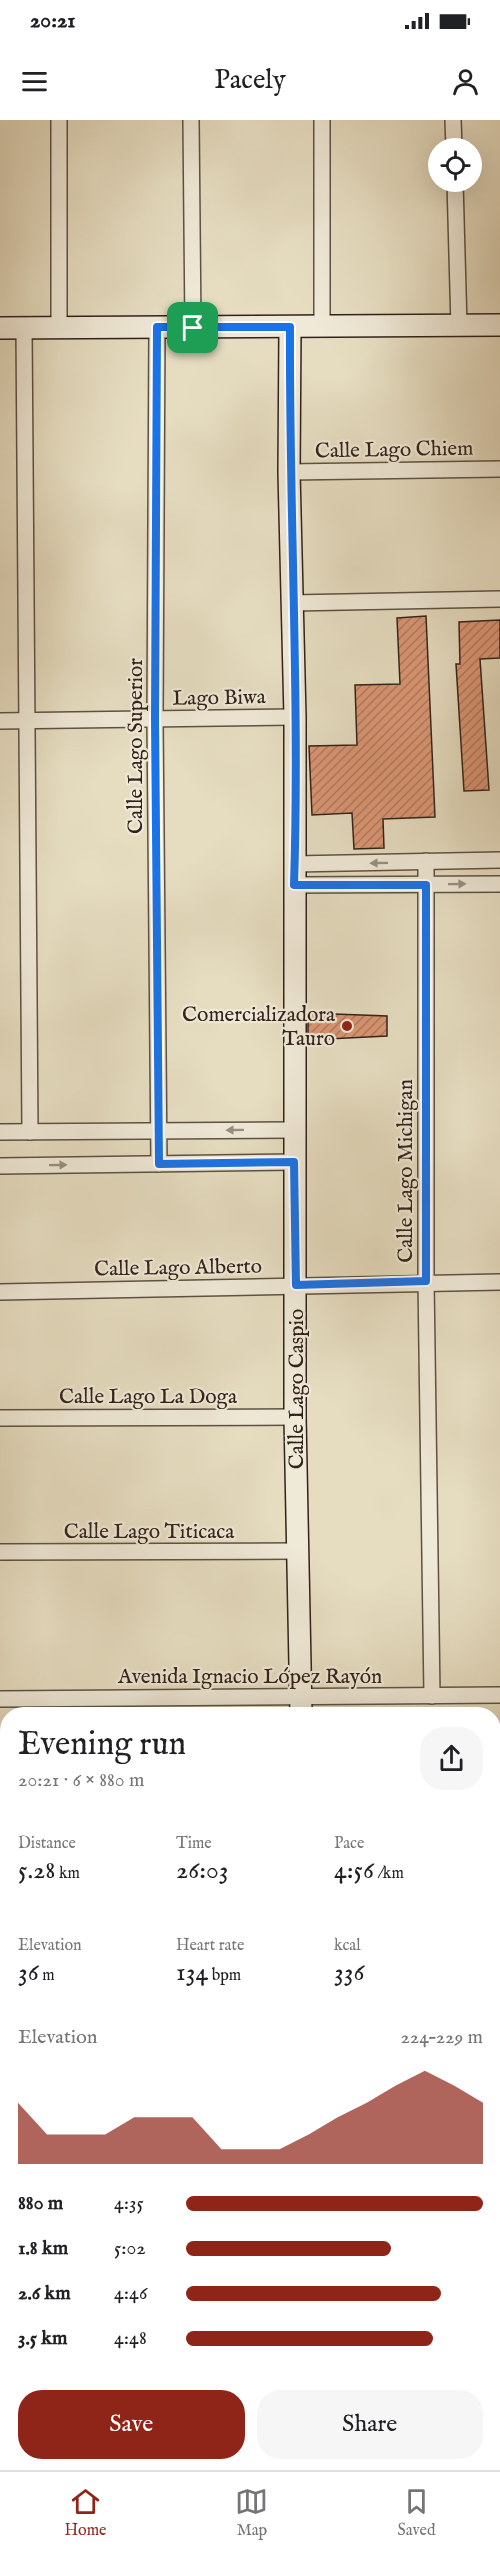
<!DOCTYPE html>
<meta charset="utf-8">
<style>
body{margin:0;font-family:"IM FELL English",serif;background:#f6f6f6;color:#202124;height:100vh;display:flex;flex-direction:column;font-size:22px;white-space:nowrap}
*{box-sizing:border-box;margin:0}
p{font-size:20px;color:#757577}
.icon{flex:none;width:33px;height:33px;fill:none;stroke:currentColor;stroke-width:2;stroke-linecap:round;stroke-linejoin:round}
.map{position:relative;flex:1;overflow:hidden}
.details{position:absolute;left:0px;top:1587px;width:501px;height:764px;display:flex;flex-direction:column;background:#fff;border-radius:24px 24px 0 0;box-shadow:0 6px 24px #0002}
.details>*{flex:none}
.controls{position:absolute;left:428px;top:18px;display:grid;gap:12px}
.controls a{display:grid;place-items:center;width:54px;height:54px;border-radius:50%;background:#fff;box-shadow:0 6px 24px #0002;font-size:30px}
.pin{position:absolute;display:grid;place-items:center;width:51px;height:51px;color:#fff;margin:-26px;border-radius:12px;box-shadow:0 3px 9px #0006}
.round{display:grid;place-items:center;flex:none;width:63px;height:63px;border-radius:24px;background:#f6f6f6}
.head{display:flex;align-items:center;justify-content:space-between;height:102px;padding:0 18px}
h1{font-size:33px;font-weight:600;line-height:45px}
.figures{display:grid;grid-template-columns:repeat(3,1fr);gap:9px;height:102px;padding:6px 18px}
.figures div{display:grid;align-content:center}
.figures b{font-size:26px;font-weight:600}
.figures small{font-size:16px;font-weight:400}
.figures p{font-size:16px}
.chart{height:168px;padding:12px 18px}
.chart p{display:flex;justify-content:space-between}
.chart svg{width:100%;height:108px;margin-top:6px;fill:#8f2418;opacity:.7}
.cta{display:flex;gap:12px;margin-top:auto;padding:12px 18px}
.cta a{flex:1;height:69px;border-radius:24px;background:#8f2418;color:#fff;font-size:24px;font-weight:600;line-height:69px;text-align:center}
.cta a+a{background:#f6f6f6;color:#202124}
ul{padding:0 18px;list-style:none;font-size:20px}
li{display:grid;grid-template-columns:96px 72px 1fr;align-items:center;height:45px}
li i{height:15px;border-radius:8px;background:#8f2418}
.status{display:flex;justify-content:space-between;align-items:center;height:42px;padding:0 30px;background:#fff;direction:ltr}
.status svg{height:16px;fill:currentColor}
header{display:flex;justify-content:space-between;align-items:center;height:78px;padding:0 18px;background:#fff;font-size:27px;font-weight:600}
.tabs{display:flex;justify-content:space-around;align-items:center;height:84px;border-top:2px solid #e0e0e0;background:#fff;font-size:16px;color:#757577}
.tabs a{display:grid;justify-items:center;gap:3px}
.tabs .selected{color:#8f2418}
.map>svg:first-child{display:block}
.park{fill:url(#park-tufts);stroke:#727258;stroke-width:1.5}
.building{fill:url(#building-hatch);stroke:#31221b;stroke-width:1.5}
.lines{fill:none;stroke-linecap:round;stroke-linejoin:round}
.street-casing{stroke:#5e5144;stroke-width:18}
.secondary-casing{stroke:#31221b;stroke-width:24}
.street{stroke:#efe9d7;stroke-width:15}
.secondary{stroke:#efe9d7;stroke-width:21}
.oneway{fill:#9a8f82}
.route-casing{stroke:#fff;stroke-width:12}
.route{stroke:#1a73e8;stroke-width:8}
.poi-dot{fill:#8f2418;stroke:#efe9d7;stroke-width:2}
.labels{text-anchor:middle;stroke-width:4.5;stroke-linejoin:round;paint-order:stroke}
.street-label{font-size:21px;fill:#31221b;stroke:#efe9d7}
.poi-label{font-size:21px;fill:#31221b;stroke:#efe9d7;text-anchor:end}
</style>
<div class="status"><b>20:21</b><svg viewBox="0 0 49 12"><path d="M0 12V9h3v3zM5 12V6h3v6zM10 12V3h3v9zM15 12V0h3v12zM26 1h20v11H26zM47 4h2v5h-2z"/></svg></div>
<header><svg class="icon" aria-label="menu" viewBox="0 0 24 24"><path d="M4 6h16M4 12h16M4 18h16"/></svg>Pacely<svg class="icon" aria-label="person" viewBox="0 0 24 24"><circle cx="12" cy="8" r="4"/><path d="M4 21q1-7 8-7t8 7"/></svg></header>
<div class="map">
<svg width="500" height="2350" viewBox="0 0 500 2350">
<defs>
<pattern id="park-tufts" width="24" height="20" patternUnits="userSpaceOnUse" patternTransform="scale(1.5)"><rect width="24" height="20" fill="#b3c194"/><path d="M3 7l-1-3M5 7V3M7 7l1-3M15 17l-1-3M17 17v-4M19 17l1-3" fill="none" stroke="#929c78"/></pattern>
<pattern id="building-hatch" width="6" height="6" patternUnits="userSpaceOnUse" patternTransform="scale(1.5)"><rect width="6" height="6" fill="#db9674"/><path d="M-1 1l2-2M0 6l6-6M5 7l2-2" fill="none" stroke="#b27a5e"/></pattern>
</defs>
<rect width="100%" height="100%" fill="#e6ddc1"/>
<filter id="stains"><feTurbulence type="fractalNoise" baseFrequency=".00333" numOctaves="4"/><feColorMatrix values="0 0 0 0 .2 0 0 0 0 .09 0 0 0 0 .02 0 0 0 .5 -.17"/></filter>
<radialGradient id="worn" r=".72"><stop offset=".6" stop-color="#630" stop-opacity="0"/><stop offset="1" stop-color="#630" stop-opacity=".3"/></radialGradient>
<!-- park -->
<g class="park">
<rect x="494" y="1727" width="6" height="104"/>
<polygon points="0,2005 7,2005 7,2094 0,2095"/>
<polygon points="494,2261 500,2261 500,2350 467,2350 467,2343 494,2343"/>
</g>
<!-- building -->
<g class="building">
<polygon points="426,496 435,697 383,699 384,728 354,729 352,693 312,695 309,626 357,625 355,565 400,564 397,498"/>
<polygon points="500,500 500,538 480,539 489,670 464,671 456,544 460,544 459,502"/>
<polygon points="308,893 387,896 387,916 308,920"/>
</g>
<g class="lines">
<defs>
<g id="street">
<polyline points="59,0 59,208"/>
<polyline points="191,0 193,208"/>
<polyline points="322,0 322,206"/>
<polyline points="453,0 454,28"/>
<polyline points="455,62 459,206"/>
<polyline points="157,207 155,599 159,1044"/>
<polyline points="24,208 30,1012"/>
<polyline points="289,352 500,349"/>
<polyline points="292,483 500,479"/>
<polyline points="0,601 295,597"/>
<polyline points="426,741 426,1161 432,1576"/>
<polyline points="294,744 500,740"/>
<polyline points="294,765 500,764"/>
<polyline points="0,1012 293,1010"/>
<polyline points="0,1046 294,1042"/>
<polyline points="0,1172 500,1162"/>
<polyline points="0,1298 295,1297"/>
<polyline points="0,1432 298,1431"/>
<polyline points="0,1579 500,1575"/>
<polyline points="0,1711 8,1711"/>
<polyline points="494,1718 500,1718"/>
<polyline points="494,1849 500,1849"/>
<polyline points="0,1979 8,1979"/>
<polyline points="494,1979 500,1979"/>
<polyline points="494,2112 500,2112"/>
<polyline points="0,2115 8,2115"/>
<polyline points="0,2244 8,2244"/>
<polyline points="174,2343 175,2350"/>
<polyline points="440,2343 440,2350"/>
</g>
<g id="secondary">
<polyline points="290,207 289,352 295,597 295,1297 301,1594"/>
<polyline points="0,208 500,205"/>
<polyline points="303,2350 303,2343"/>
</g>
</defs>
<!-- street casing -->
<use href="#street" class="street-casing"/>
<!-- secondary casing -->
<use href="#secondary" class="secondary-casing"/>
<!-- street -->
<use href="#street" class="street"/>
<!-- secondary -->
<use href="#secondary" class="secondary"/>
</g>
<!-- one-way arrows -->
<defs><path id="oneway-solid" d="M-6-.8H1V-3.2L6.5 0L1 3.2V.8H-6Z" transform="scale(1.5)"/></defs>
<g class="oneway">
<use href="#oneway-solid" transform="translate(379 743) rotate(179)"/>
<use href="#oneway-solid" transform="translate(457 764) rotate(-1)"/>
<use href="#oneway-solid" transform="translate(235 1010) rotate(179)"/>
<use href="#oneway-solid" transform="translate(58 1045) rotate(-1)"/>
</g>
<g class="lines">
<defs>
<path id="route" d="M 157,207 L 290,207 C 289,393 300,579 294,765 L 426,765 L 426,1161 L 296,1165 L 294,1042 L 159,1044 L 155,599 Z"/>
</defs>
<!-- route casing -->
<use href="#route" class="route-casing"/>
<!-- route -->
<use href="#route" class="route"/>
</g>
<!-- markers -->
<circle class="poi-dot" cx="347" cy="906" r="6"/>
<g class="labels">
<!-- street labels -->
<g class="street-label">
<text transform="translate(394 329) rotate(-1)" y="7">Calle Lago Chiem</text>
<text transform="translate(219 577) rotate(-1)" y="7">Lago Biwa</text>
<text transform="translate(135 626) rotate(-90)" y="7">Calle Lago Superior</text>
<text transform="translate(405 1051) rotate(-90)" y="7">Calle Lago Michigan</text>
<text transform="translate(178 1147) rotate(-1)" y="7">Calle Lago Alberto</text>
<text transform="translate(296 1269) rotate(-90)" y="7">Calle Lago Caspio</text>
<text x="148" y="1283">Calle Lago La Doga</text>
<text x="149" y="1418">Calle Lago Titicaca</text>
<text x="250" y="1563">Avenida Ignacio López Rayón</text>
</g>
<!-- poi labels -->
<g class="poi-label">
<text x="335" y="901">Comercializadora<tspan x="335" dy="24">Tauro</tspan></text>
</g>
</g>
<rect width="100%" height="100%" filter="url(#stains)"/>
<rect width="100%" height="100%" fill="url(#worn)"/>
</svg>
<div class="controls">
<a><svg class="icon" aria-label="locate" viewBox="0 0 24 24"><circle cx="12" cy="12" r="6"/><path d="M12 2v4M12 18v4M2 12h4M18 12h4"/></svg></a>
</div>
<div class="pin" style="left:193px;top:208px;background:#1e9e55"><svg class="icon" aria-label="arrive" viewBox="0 0 24 24"><path d="M6 21V4h12l-3 4 3 4H6"/></svg></div>
<section class="details">
<div class="head"><div><h1>Evening run</h1><p>20:21 · 6 × 880 m</p></div><a class="round"><svg class="icon" aria-label="share" viewBox="0 0 24 24"><path d="M12 15V3M7 8l5-5 5 5M5 13v7h14v-7"/></svg></a></div>
<div class="figures">
<div><p>Distance</p><b>5.28<small> km</small></b></div>
<div><p>Time</p><b>26:03</b></div>
<div><p>Pace</p><b>4:56<small> /km</small></b></div>
</div>
<div class="figures">
<div><p>Elevation</p><b>36<small> m</small></b></div>
<div><p>Heart rate</p><b>134<small> bpm</small></b></div>
<div><p>kcal</p><b>336</b></div>
</div>
<div class="chart"><p><span>Elevation</span>224–229 m</p>
<svg viewBox="0 0 160 44" preserveAspectRatio="none"><path d="M0 44V19L10 32L20 32L30 32L40 25L50 25L60 25L70 38L80 38L90 38L100 32L110 25L120 19L130 12L140 6L150 12L160 19V44z"/></svg>
</div>
<ul>
<li><b>880 m</b>4:35<i style="width:100%"></i></li>
<li><b>1.8 km</b>5:02<i style="width:69%"></i></li>
<li><b>2.6 km</b>4:46<i style="width:86%"></i></li>
<li><b>3.5 km</b>4:48<i style="width:83%"></i></li>
</ul>
<div class="cta"><a>Save</a><a>Share</a></div>
</section>
</div>
<nav class="tabs">
<a class="selected"><svg class="icon" aria-label="home" viewBox="0 0 24 24"><path d="M3 11l9-7 9 7M6 9v11h12V9"/></svg>Home</a>
<a><svg class="icon" aria-label="map" viewBox="0 0 24 24"><path d="M3 6l6-2 6 2 6-2v14l-6 2-6-2-6 2zM9 4v14M15 6v14"/></svg>Map</a>
<a><svg class="icon" aria-label="saved" viewBox="0 0 24 24"><path d="M7 4h10v16l-5-4-5 4z"/></svg>Saved</a>
</nav>
